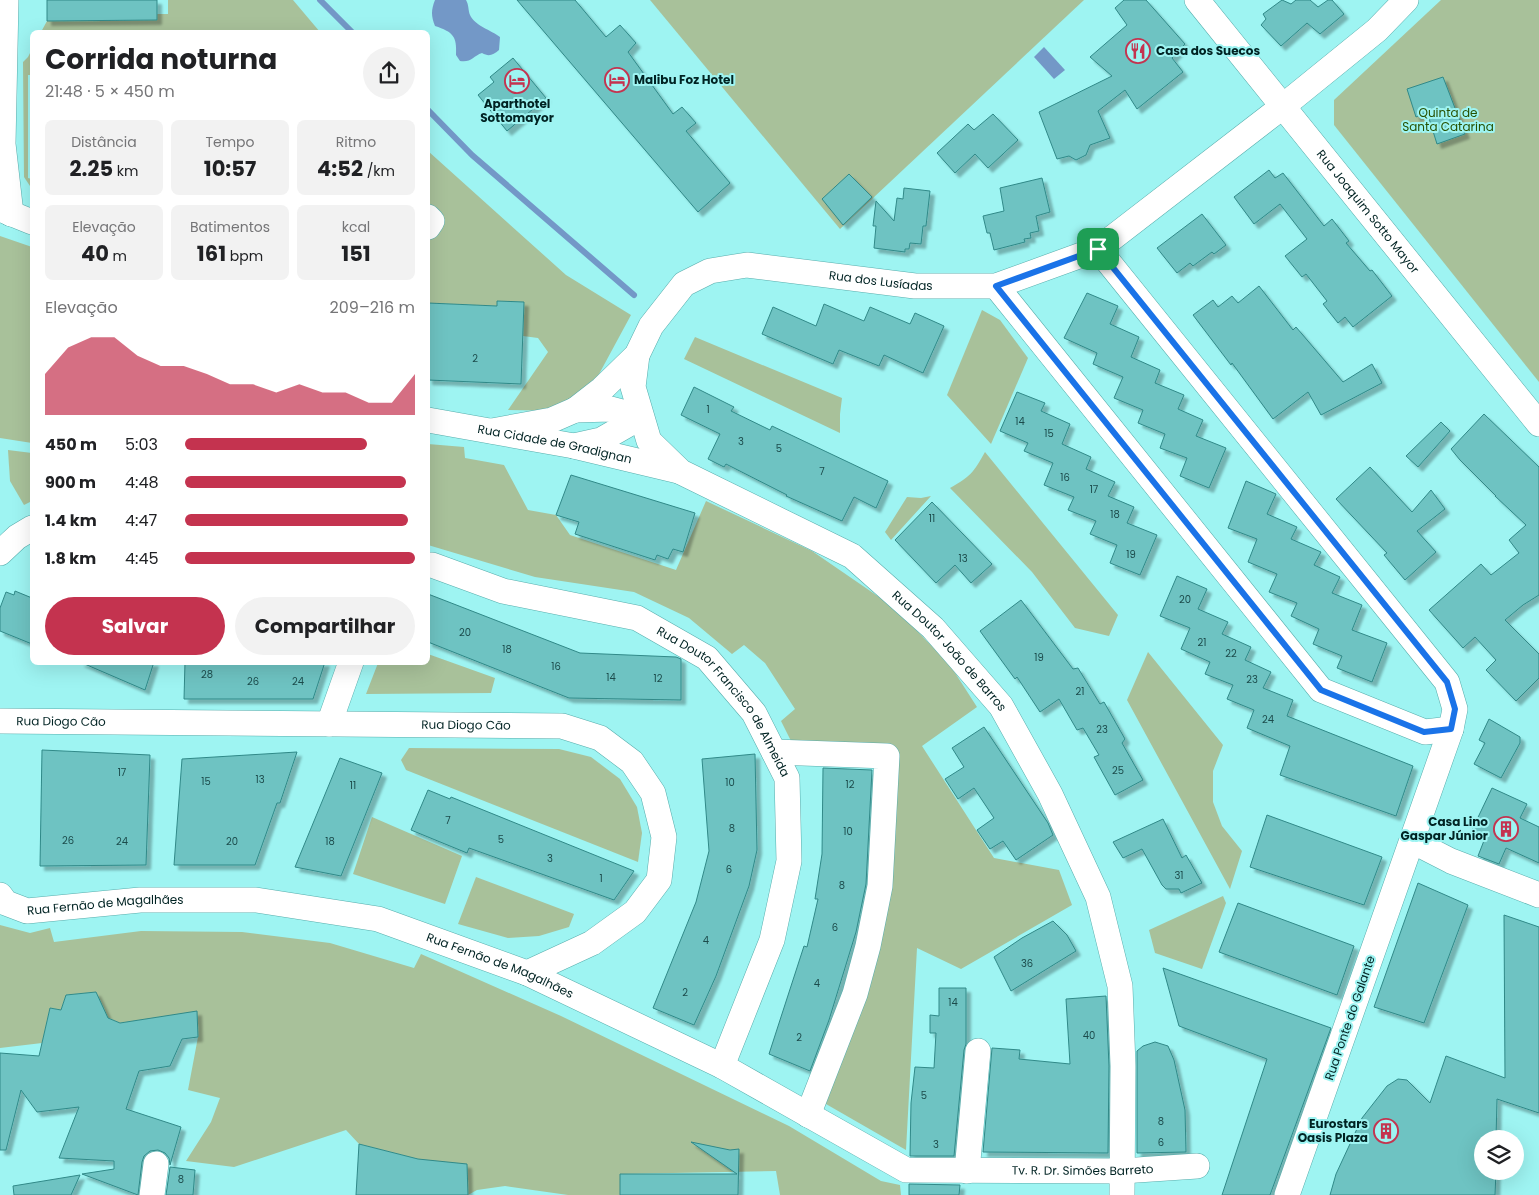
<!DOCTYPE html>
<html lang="pt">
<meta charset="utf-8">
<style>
body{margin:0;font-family:Poppins,sans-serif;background:#f2f2f2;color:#202124;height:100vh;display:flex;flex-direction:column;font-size:19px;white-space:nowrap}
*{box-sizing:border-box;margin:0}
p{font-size:16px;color:#757577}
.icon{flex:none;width:28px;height:28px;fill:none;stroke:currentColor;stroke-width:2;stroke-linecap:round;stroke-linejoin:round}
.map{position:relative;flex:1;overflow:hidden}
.details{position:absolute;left:30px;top:30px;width:400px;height:635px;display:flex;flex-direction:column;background:#fff;border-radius:8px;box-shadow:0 5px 20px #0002}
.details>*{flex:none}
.controls{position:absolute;left:1474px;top:1130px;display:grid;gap:10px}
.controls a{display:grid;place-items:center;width:50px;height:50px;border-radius:50%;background:#fff;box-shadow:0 5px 20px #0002;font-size:25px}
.pin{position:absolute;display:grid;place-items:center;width:42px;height:42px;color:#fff;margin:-21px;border-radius:10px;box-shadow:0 2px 8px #0006}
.round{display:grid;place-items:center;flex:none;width:52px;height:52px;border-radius:26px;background:#f2f2f2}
.headline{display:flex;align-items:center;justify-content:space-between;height:85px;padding:0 15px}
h1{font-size:28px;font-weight:700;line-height:38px}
.figures{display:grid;grid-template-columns:repeat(3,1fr);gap:8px;height:85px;padding:5px 15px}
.figures div{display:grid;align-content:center;border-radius:8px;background:#f2f2f2;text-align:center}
.figures b{font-size:21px;font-weight:700}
.figures small{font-size:14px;font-weight:400}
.figures p{font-size:14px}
.chart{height:140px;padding:10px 15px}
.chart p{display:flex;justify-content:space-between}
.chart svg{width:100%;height:90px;margin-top:5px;fill:#c4334f;opacity:.7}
.button{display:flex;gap:10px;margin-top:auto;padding:10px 15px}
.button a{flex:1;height:58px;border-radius:30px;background:#c4334f;color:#fff;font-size:20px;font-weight:700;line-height:58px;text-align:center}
.button a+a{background:#f2f2f2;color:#202124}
ul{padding:0 15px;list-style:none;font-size:16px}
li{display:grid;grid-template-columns:80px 60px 1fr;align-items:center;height:38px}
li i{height:12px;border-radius:6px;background:#c4334f}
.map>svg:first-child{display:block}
.green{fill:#a8c19a}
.water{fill:#7398c7}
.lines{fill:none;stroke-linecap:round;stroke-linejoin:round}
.stream{stroke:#7398c7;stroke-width:6}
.building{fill:#6ec3c2;stroke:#308988;filter:url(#shadow)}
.minor-casing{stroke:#57adac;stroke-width:26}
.minor{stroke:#fff;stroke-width:25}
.route-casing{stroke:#fff;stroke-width:10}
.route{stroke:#1a73e8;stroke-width:6}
.labels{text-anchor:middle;stroke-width:4;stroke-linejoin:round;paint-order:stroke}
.number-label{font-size:10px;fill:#1c4b4b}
.poi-label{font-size:12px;font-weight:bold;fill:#002323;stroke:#9ef4f2;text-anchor:start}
.park-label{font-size:12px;fill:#275001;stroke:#9ef4f2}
.street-label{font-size:12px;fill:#002323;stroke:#9ef4f2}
</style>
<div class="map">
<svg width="1539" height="1195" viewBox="0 0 1539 1195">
<defs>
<filter id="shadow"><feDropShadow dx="4.5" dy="4.5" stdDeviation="1" flood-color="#0004"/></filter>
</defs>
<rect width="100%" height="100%" fill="#9ef4f2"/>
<!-- green -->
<g class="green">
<polygon points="168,0 293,0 320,32 41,32 47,21 157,20 157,14 168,14"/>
<polygon points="650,0 1084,0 840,229"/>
<polygon points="1441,0 1539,0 1539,382 1334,125 1334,100"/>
<polygon points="32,49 32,75 28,75 28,178 32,179 32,189 24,177 23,62 28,57"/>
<polygon points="428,151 566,275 631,315 598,376 564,411 508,410 548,352 538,338 523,336 524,302 498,301 497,306 428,303"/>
<polygon points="0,236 32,247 32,443 0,438"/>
<polygon points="982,310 1000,320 1028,358 991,444 947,395"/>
<polygon points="695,337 842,398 840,414 840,433 684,359"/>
<polygon points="428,444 464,447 465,458 504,465 528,510 556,515 570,535 676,570 706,501 812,551 895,608 950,665 977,707 922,746 994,858 1059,870 1072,905 961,969 917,948 906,1150 819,1100 859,997 890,753 791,741 781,721 795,709 765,663 744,645 732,654 689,618 634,592 535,577 428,545"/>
<polygon points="8,450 32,453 32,501 24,505 10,481"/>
<path d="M 985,452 L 1118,615 L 1109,636 L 1075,628 L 1032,572 L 950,488 C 970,477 974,472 985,452 Z"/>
<polygon points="931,496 891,540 885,532 907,497 921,498"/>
<polygon points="1148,652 1223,745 1213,771 1213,802 1222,826 1242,851 1230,889 1127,700"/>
<polygon points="428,654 495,678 491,693 366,694 378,663 428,662"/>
<polygon points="409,748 559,749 591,757 620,779 637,807 642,833 638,862 406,770 401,760"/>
<polygon points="372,817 462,856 445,904 353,874"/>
<polygon points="476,877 574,914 569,927 539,936 508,938 458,924"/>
<polygon points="1223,896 1226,903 1202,969 1155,953 1149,930"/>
<polygon points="0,925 30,933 50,928 54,942 141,931 242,932 330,943 414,968 421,954 561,1016 789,1126 881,1181 900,1185 901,1195 780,1195 776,1171 620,1174 620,1195 568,1195 505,1186 477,1190 468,1195 418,1159 359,1144 346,1130 234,1167 186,1161 211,1122 220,1098 188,1090 198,1037 197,1012 120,1023 101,1015 103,1008 96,992 66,995 61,1010 50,1008 42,1043 0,1048"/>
</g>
<!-- water -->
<g class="water">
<path d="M 435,0 L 466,0 C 469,5 468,10 470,15 C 475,26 491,30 500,37 L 499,50 C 493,55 489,57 482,53 C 473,56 471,63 460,61 L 456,55 C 457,36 453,32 435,26 C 431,16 431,10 435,0 Z"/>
<polygon points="1044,47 1065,70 1054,79 1034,57"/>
</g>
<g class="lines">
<!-- stream -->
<g class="stream">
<polyline points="320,0 352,32"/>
<polyline points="428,110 472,155 634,295"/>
</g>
</g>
<!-- building -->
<g class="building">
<polygon points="47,0 157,0 157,20 47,21"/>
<polygon points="517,0 575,0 606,37 620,25 636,43 628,52 673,114 682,107 696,123 686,131 730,183 698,212"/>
<polygon points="1124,0 1146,0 1185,44 1172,58 1183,72 1137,109 1125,90 1098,111 1110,138 1090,145 1086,155 1076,160 1069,156 1057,159 1039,112 1112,76 1090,57 1127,25 1115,8"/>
<polygon points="1282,0 1291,4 1296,0 1310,0 1318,7 1328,0 1332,0 1344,14 1320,34 1307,23 1281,46 1261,25 1266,19 1263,14"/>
<polygon points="513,58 546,98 507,131 478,95 494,82 490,77"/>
<polygon points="1443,77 1465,134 1437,144 1427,112 1416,117 1407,89"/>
<polygon points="993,114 1018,140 988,168 975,154 955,173 937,153 968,124 974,130"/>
<polygon points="1269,170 1275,178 1283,173 1324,226 1332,219 1349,241 1346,243 1370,271 1372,270 1392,296 1353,327 1345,317 1338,323 1323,304 1327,301 1306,274 1302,277 1285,256 1307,239 1280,204 1254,224 1234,197"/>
<polygon points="849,174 872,197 843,225 822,199"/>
<polygon points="1042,178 1050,212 1036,216 1039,231 1030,233 1031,238 1024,239 1025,242 994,250 990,233 987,233 983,216 1004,211 1000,188"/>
<polygon points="904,188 930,191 926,226 923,226 921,244 910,243 909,249 905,249 905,252 874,248 876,226 873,226 876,201 894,221 897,198 903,199"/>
<polygon points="1202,214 1226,245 1214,254 1212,252 1193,266 1190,263 1177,273 1157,248"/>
<polygon points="1259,286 1293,330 1296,327 1343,382 1372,364 1382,383 1321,415 1308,392 1273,419 1232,363 1231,365 1193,315 1213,300 1218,307 1232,296 1238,303"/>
<polygon points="1087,293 1118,306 1110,324 1139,337 1131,357 1160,370 1155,383 1184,395 1178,409 1203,420 1196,436 1226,448 1209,488 1180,476 1187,458 1160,448 1165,434 1138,423 1143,410 1114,398 1123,377 1093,364 1097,353 1064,338"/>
<polygon points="497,301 524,302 521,384 428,380 428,303 497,306"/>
<polygon points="824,304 864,321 870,307 910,324 915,313 944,326 923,373 884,355 879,366 839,350 833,364 762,334 773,307 816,326"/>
<polygon points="694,387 734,407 731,411 770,430 772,426 888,481 876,508 854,497 842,521 786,496 787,495 726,464 724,467 708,459 720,434 681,415"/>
<polygon points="1017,392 1045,403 1041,411 1070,424 1062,444 1091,457 1086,469 1115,482 1108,496 1134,507 1127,523 1157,535 1140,575 1110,563 1117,545 1090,534 1096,521 1068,510 1074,497 1044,485 1053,463 1024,451 1028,443 1000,431"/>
<polygon points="1484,414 1539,467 1539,595 1523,605 1505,620 1539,654 1539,678 1516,701 1486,670 1496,660 1475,637 1463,648 1429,610 1481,564 1491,575 1519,553 1509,540 1526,525 1495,496 1496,496 1460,460 1451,449"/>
<polygon points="1441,422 1450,431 1418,467 1406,456"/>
<polygon points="1370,467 1412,512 1431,490 1445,509 1417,531 1436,552 1405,580 1384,555 1387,553 1336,499"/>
<polygon points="571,475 695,513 683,552 673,549 668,559 657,555 655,560 575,534 579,522 556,515"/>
<polygon points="1246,481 1276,494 1267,514 1297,527 1291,539 1321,552 1314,565 1340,577 1332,593 1362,605 1352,630 1387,643 1372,682 1337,668 1342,656 1313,644 1319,629 1291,616 1297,603 1269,592 1277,574 1248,562 1257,539 1228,528"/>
<polygon points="932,502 992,564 971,583 955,565 936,583 895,540"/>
<polygon points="1177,576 1207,589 1198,609 1228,622 1222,634 1251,647 1245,660 1271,672 1263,688 1293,700 1287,716 1413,766 1396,816 1280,775 1290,746 1247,728 1254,710 1227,699 1233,685 1205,674 1210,662 1181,649 1190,628 1160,616"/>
<polygon points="15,591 32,598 32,644 0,631 0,608 6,592 14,595"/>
<polygon points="428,594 580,653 676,657 681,659 681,700 569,698 428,642"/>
<polygon points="1021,600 1073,669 1078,668 1100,704 1104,702 1125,739 1122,743 1143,780 1115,795 1094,757 1099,755 1083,728 1077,730 1059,699 1040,712 1017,677 1015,679 980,631"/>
<polygon points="80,662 154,662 145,690"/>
<polygon points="185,662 325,662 313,699 184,699"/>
<polygon points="1489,719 1520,737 1520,743 1501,778 1474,764 1485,743 1479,740"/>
<polygon points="984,727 1048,823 1053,835 1016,860 1003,841 990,849 977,830 994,818 974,788 958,799 945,779 964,767 952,748"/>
<polygon points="42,750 150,755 146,865 40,866"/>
<polygon points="297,752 280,803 277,803 255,865 174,865 182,759"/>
<polygon points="755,754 757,850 749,886 716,976 694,1025 653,1008 696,902 709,851 702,759"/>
<polygon points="340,758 382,773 341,876 295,867"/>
<polygon points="823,768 872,770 866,884 856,932 829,1020 810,1071 769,1054 804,946 807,947 818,899 815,899 822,854"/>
<polygon points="1492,788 1527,804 1520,818 1539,827 1539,863 1506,848 1499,864 1478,856 1485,838 1471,832"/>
<polygon points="428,790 450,799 451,797 634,871 614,900 469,848 467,853 411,830"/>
<polygon points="1267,815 1382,857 1364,905 1250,867"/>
<polygon points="1163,819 1182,858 1186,855 1202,883 1181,893 1179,889 1166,889 1162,885 1142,849 1123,858 1113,842"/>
<polygon points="1418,883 1468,905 1424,1023 1374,1007"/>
<polygon points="1238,903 1354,946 1337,995 1219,952"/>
<polygon points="1504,915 1539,927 1539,1113 1497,1099 1496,1139 1482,1139 1482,1171 1496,1171 1495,1195 1330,1195 1336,1174 1362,1118 1387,1086 1398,1079 1407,1080 1430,1103 1446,1056 1505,1078"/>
<polygon points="1053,921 1067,935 1076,951 1011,991 994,957 1022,938"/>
<polygon points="1163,968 1331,1028 1270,1195 1222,1195 1267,1059 1179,1026"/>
<polygon points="939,988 966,988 966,1044 964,1050 954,1156 910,1156 911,1103 915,1067 934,1068 936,1033 930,1033 930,1015 939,1016"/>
<polygon points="96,992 108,1018 120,1023 197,1011 198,1037 182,1039 170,1066 139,1071 126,1109 181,1127 170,1165 169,1158 165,1153 158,1150 150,1151 144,1156 142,1162 138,1195 82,1174 114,1169 114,1161 59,1158 79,1107 37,1112 21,1090 6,1150 0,1150 0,1053 39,1056 50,1008 61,1010 66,995"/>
<polygon points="1106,996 1109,1066 1108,1153 983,1152 992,1048 1020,1050 1019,1059 1070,1064 1066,999"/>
<polygon points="1155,1042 1168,1046 1174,1060 1185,1110 1186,1152 1137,1153 1137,1051 1143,1046"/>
<polygon points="691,1142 730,1150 739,1149 738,1195 620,1195 620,1174 737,1174"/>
<polygon points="359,1144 418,1159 467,1164 468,1195 356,1195"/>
<polygon points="170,1167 195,1170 193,1195 166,1195"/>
<polygon points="80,1175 71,1195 14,1195 13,1186"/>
<polygon points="909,1184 960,1185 959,1195 909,1195"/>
</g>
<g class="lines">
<defs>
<g id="minor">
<polyline points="6,0 3,144 11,214"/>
<path id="s1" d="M 1197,0 L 1539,424"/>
<polyline points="0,209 32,222"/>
<polyline points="428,217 432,221 428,227"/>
<polyline points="1098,249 1447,682 1455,709 1451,729 1287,1195"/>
<polyline points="996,286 1321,690 1425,732 1451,729"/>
<path id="s2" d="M 637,355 L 633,387 L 649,441 L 681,472 L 852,556 L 933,628 L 1001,706 L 1050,794 L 1098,897 L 1120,986 L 1123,1066 L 1122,1195"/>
<polyline points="575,410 611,409 641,417"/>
<path id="s3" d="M 428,420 L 574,446 L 679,471"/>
<path id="s4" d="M 492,431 L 552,420 L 575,410 L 602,389 L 637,355 L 651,326 L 684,284 L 710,271 L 747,265 L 915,286 L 996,286 L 1098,249 L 1282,107 L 1377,30 L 1406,0"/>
<polyline points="574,446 601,440 641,417"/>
<polyline points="0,553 17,537 32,528"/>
<path id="s5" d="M 428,565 L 432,565 L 503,591 L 637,618 L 707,658 L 754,713 L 787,778 L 789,861 L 772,940 L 722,1066"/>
<path id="s6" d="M 0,721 L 562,726 L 600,738 L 632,762 L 653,793 L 664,837 L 659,880 L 635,912 L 592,943 L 527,973"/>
<polyline points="329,724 351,662"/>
<polyline points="774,752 887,756 880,886 868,946 855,994 808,1115"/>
<polyline points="1412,841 1451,861 1539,895"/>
<path id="s7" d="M 0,895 L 6,903 L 27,911 L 140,900 L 256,900 L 378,919 L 527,973 L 722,1066 L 906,1170 L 1122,1171 L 1197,1166"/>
<polyline points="967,1171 978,1051"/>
<polyline points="152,1195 156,1164"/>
</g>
</defs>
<!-- minor casing -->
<use href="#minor" class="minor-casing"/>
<!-- minor -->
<use href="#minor" class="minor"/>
</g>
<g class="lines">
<defs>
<polygon id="route" points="1098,249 1447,682 1455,709 1451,729 1424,732 1321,690 996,286"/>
</defs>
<!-- route casing -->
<use href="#route" class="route-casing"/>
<!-- route -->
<use href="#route" class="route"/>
</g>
<!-- icons -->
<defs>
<symbol id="restaurant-ring" viewBox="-11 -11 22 22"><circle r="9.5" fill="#9ef4f2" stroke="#c4334f" stroke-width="1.5"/><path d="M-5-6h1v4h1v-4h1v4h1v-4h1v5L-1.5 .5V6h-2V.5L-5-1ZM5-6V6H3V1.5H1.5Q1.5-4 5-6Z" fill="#c4334f"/></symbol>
<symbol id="hotel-ring" viewBox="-11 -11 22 22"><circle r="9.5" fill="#9ef4f2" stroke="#c4334f" stroke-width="1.5"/><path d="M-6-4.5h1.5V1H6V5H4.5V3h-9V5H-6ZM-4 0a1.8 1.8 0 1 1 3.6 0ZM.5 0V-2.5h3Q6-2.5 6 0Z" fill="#c4334f"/></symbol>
<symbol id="building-ring" viewBox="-11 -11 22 22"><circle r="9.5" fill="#9ef4f2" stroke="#c4334f" stroke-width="1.5"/><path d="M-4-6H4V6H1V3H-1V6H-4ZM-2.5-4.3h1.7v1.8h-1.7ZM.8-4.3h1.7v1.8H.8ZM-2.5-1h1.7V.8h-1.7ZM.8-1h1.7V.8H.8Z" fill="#c4334f"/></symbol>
</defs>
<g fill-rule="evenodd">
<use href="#restaurant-ring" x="1124" y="37" width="28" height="28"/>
<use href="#hotel-ring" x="603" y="66" width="28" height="28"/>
<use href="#hotel-ring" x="503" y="67" width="28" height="28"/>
<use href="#building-ring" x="1492" y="815" width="28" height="28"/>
<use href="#building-ring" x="1372" y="1117" width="28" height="28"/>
</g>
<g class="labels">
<!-- number labels -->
<g class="number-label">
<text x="475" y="362">2</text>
<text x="708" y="413">1</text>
<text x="1020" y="425">14</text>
<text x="1049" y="437">15</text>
<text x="741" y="445">3</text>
<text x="779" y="452">5</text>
<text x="822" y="475">7</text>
<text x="1065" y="481">16</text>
<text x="1094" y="493">17</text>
<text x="1115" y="518">18</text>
<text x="932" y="522">11</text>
<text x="1131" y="558">19</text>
<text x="963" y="562">13</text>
<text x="1185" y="603">20</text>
<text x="465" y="636">20</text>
<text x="1202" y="646">21</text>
<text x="507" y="653">18</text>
<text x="1231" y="657">22</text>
<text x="1039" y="661">19</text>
<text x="556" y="670">16</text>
<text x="207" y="678">28</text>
<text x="611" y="681">14</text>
<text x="658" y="682">12</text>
<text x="1252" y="683">23</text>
<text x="253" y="685">26</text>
<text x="298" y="685">24</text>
<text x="1080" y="695">21</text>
<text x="1268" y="723">24</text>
<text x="1102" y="733">23</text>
<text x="1118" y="774">25</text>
<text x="122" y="776">17</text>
<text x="260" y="783">13</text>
<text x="206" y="785">15</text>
<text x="730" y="786">10</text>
<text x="850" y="788">12</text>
<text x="353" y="789">11</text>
<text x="448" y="824">7</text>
<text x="732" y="832">8</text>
<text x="848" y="835">10</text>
<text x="501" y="843">5</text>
<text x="68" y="844">26</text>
<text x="122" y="845">24</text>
<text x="232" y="845">20</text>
<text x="330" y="845">18</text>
<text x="550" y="862">3</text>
<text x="729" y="873">6</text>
<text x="1179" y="879">31</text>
<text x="601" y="882">1</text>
<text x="842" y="889">8</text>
<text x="835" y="931">6</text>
<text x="706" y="944">4</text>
<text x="1027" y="967">36</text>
<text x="817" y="987">4</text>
<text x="685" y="996">2</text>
<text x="953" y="1006">14</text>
<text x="1089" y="1039">40</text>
<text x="799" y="1041">2</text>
<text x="924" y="1099">5</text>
<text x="1161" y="1125">8</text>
<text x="1161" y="1146">6</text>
<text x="936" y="1148">3</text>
<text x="181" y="1183">8</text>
</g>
<!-- poi labels -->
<g class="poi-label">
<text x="1156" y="55">Casa dos Suecos</text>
<text x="634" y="84">Malibu Foz Hotel</text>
<text x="517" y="108" text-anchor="middle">Aparthotel<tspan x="517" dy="14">Sottomayor</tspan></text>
<text x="1488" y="826" text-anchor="end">Casa Lino<tspan x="1488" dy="14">Gaspar Júnior</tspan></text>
<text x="1368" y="1128" text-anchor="end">Eurostars<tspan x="1368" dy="14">Oasis Plaza</tspan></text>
</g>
<!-- park labels -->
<g class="park-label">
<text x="1448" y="117">Quinta de<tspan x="1448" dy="14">Santa Catarina</tspan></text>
</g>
<!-- street labels -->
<g class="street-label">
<text dy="4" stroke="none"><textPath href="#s1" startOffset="272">Rua Joaquim Sotto Mayor</textPath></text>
<text dy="4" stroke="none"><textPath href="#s4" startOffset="456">Rua dos Lusíadas</textPath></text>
<text dy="4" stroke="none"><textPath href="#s3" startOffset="129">Rua Cidade de Gradignan</textPath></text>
<text dy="4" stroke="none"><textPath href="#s2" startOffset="460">Rua Doutor João de Barros</textPath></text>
<text dy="4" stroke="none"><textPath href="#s5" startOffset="340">Rua Doutor Francisco de Almeida</textPath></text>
<text dy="4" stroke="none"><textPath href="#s6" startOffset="61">Rua Diogo Cão</textPath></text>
<text dy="4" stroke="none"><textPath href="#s6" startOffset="466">Rua Diogo Cão</textPath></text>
<text dy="4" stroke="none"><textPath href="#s7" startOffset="111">Rua Fernão de Magalhães</textPath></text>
<text dy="4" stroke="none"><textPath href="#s7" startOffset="516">Rua Fernão de Magalhães</textPath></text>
<text transform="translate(1350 1018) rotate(-71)" y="4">Rua Ponte do Galante</text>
<text dy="4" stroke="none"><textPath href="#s7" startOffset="1148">Tv. R. Dr. Simões Barreto</textPath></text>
</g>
</g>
</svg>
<div class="controls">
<a><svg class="icon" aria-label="layers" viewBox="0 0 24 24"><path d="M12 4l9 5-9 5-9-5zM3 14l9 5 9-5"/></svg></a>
</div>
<div class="pin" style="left:1098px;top:249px;background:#1e9e55"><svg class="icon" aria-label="arrive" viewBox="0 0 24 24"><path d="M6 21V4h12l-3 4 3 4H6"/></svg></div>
<section class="details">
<div class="headline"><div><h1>Corrida noturna</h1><p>21:48 · 5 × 450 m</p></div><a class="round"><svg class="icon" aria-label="share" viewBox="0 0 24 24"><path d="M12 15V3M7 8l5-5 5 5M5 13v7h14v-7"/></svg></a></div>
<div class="figures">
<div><p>Distância</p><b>2.25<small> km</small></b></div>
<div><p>Tempo</p><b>10:57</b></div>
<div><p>Ritmo</p><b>4:52<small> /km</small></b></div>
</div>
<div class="figures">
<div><p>Elevação</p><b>40<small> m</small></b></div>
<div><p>Batimentos</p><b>161<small> bpm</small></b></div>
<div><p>kcal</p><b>151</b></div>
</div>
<div class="chart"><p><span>Elevação</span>209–216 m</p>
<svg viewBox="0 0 160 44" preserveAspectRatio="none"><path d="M0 44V24L10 11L20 6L30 6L40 15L50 20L60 20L70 24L80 29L90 29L100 33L110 29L120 33L130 33L140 38L150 38L160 24V44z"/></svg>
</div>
<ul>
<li><b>450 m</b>5:03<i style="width:79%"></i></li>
<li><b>900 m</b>4:48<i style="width:96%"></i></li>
<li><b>1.4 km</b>4:47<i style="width:97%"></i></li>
<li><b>1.8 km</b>4:45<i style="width:100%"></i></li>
</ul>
<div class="button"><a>Salvar</a><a>Compartilhar</a></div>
</section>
</div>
